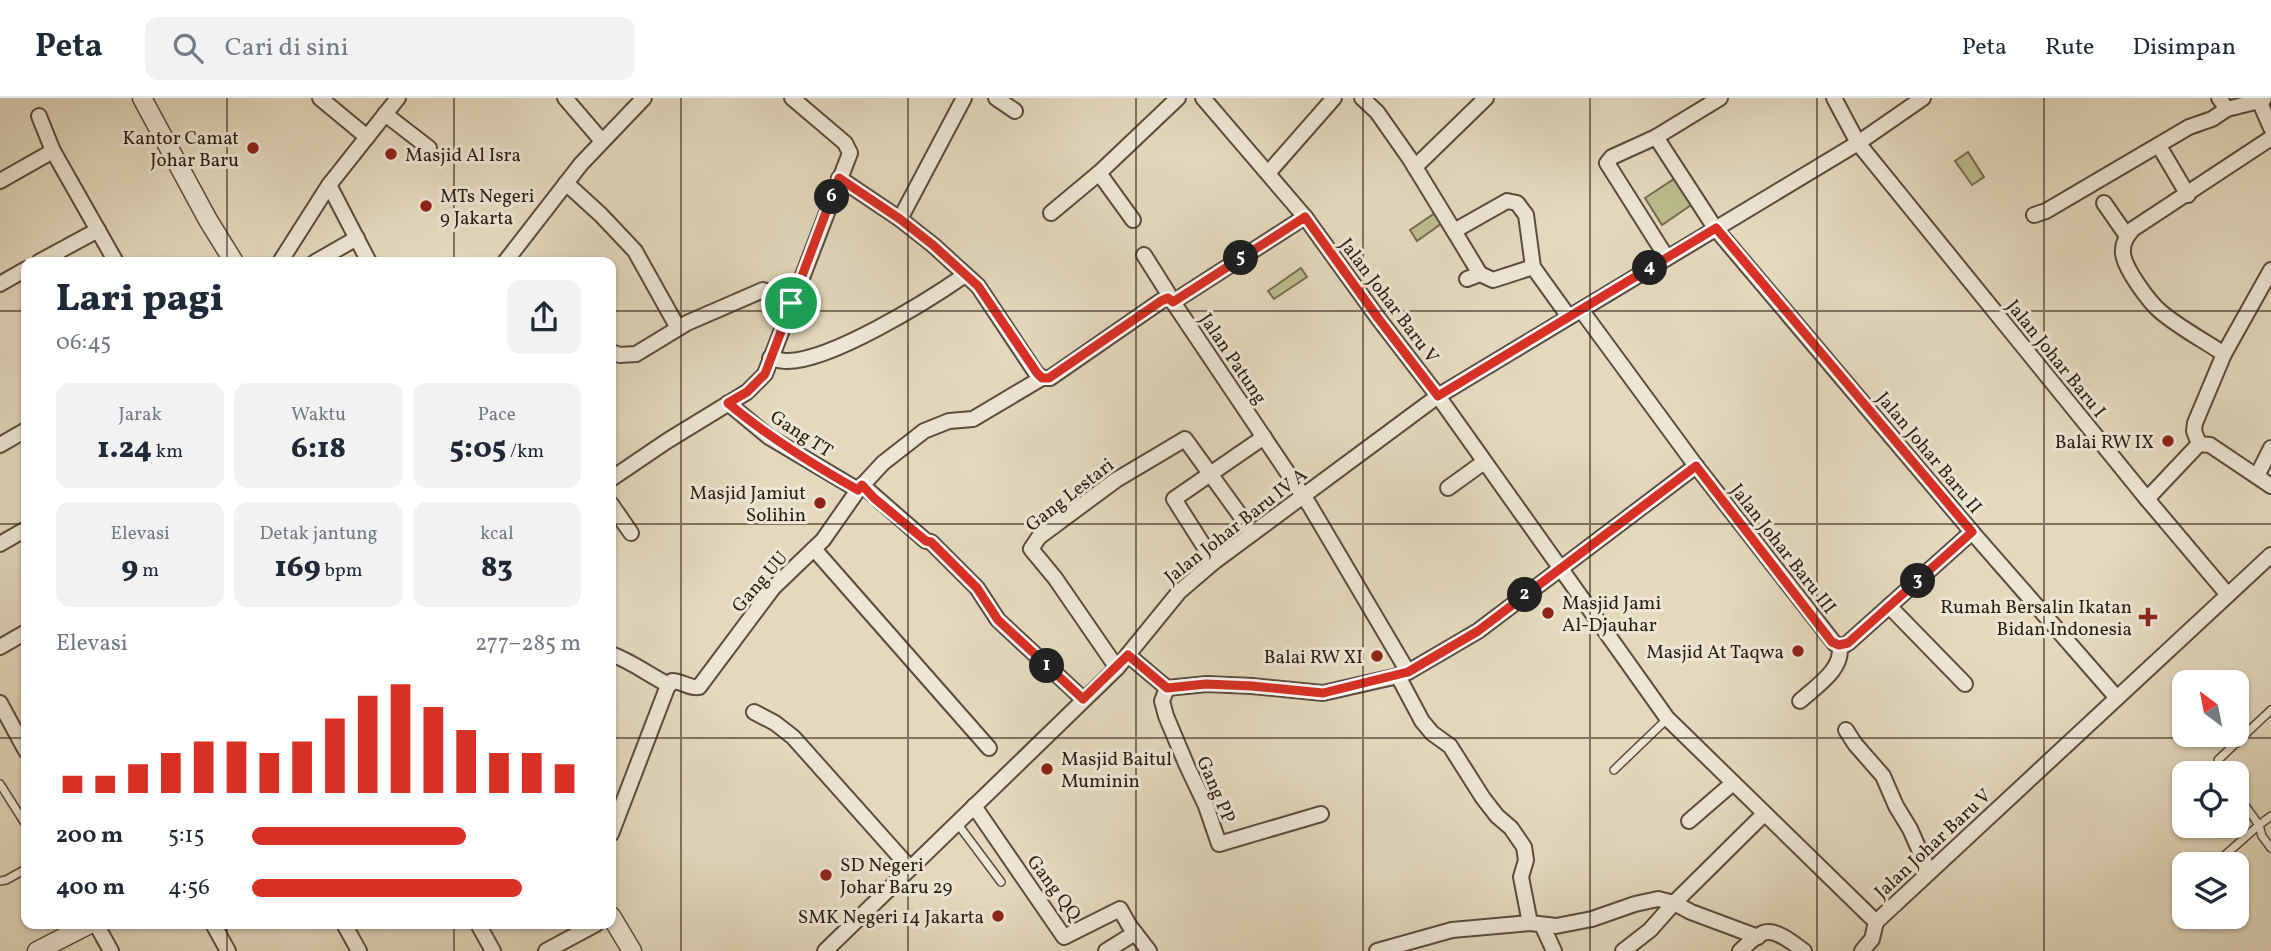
<!DOCTYPE html>
<html lang="id">
<meta charset="utf-8">
<style>
body{margin:0;font-family:Vollkorn,serif;background:#f2f2f3;color:#1f2937;height:100vh;display:flex;flex-direction:column;font-size:26px;white-space:nowrap}
*{box-sizing:border-box;margin:0}
p{font-size:23px;color:#747a83}
.icon{flex:none;width:38px;height:38px;fill:none;stroke:currentColor;stroke-width:2;stroke-linecap:round;stroke-linejoin:round}
.map{position:relative;flex:1;overflow:hidden}
.panel{position:absolute;left:21px;top:159px;width:595px;height:672px;display:flex;flex-direction:column;background:#fff;border-radius:14px;box-shadow:0 2px 5px #0004}
.panel>*{flex:none}
.needle{width:46px;rotate:328deg}
.controls{position:absolute;left:2172px;top:572px;display:grid;gap:14px}
.controls a{display:grid;place-items:center;width:77px;height:77px;border-radius:14px;background:#fff;box-shadow:0 2px 5px #0004;font-size:35px}
.pin{position:absolute;display:grid;place-items:center;width:60px;height:60px;color:#fff;margin:-30px;border:4px solid #fff;border-radius:50%;box-shadow:0 2px 7px #0007}
.km{position:absolute;width:35px;height:35px;margin:-18px;border-radius:50%;background:#222;color:#fff;font-size:19px;line-height:35px;text-align:center}
.round{display:grid;place-items:center;flex:none;width:74px;height:74px;border-radius:14px;background:#f2f2f3}
.overview{display:flex;align-items:center;justify-content:space-between;height:119px;padding:0 35px}
h1{font-size:38px;font-weight:800;line-height:52px}
.figures{display:grid;grid-template-columns:repeat(3,1fr);gap:10px;height:119px;padding:7px 35px}
.figures div{display:grid;align-content:center;border-radius:14px;background:#f2f2f3;text-align:center}
.figures b{font-size:30px;font-weight:800}
.figures small{font-size:19px;font-weight:400}
.figures p{font-size:19px}
.chart{height:196px;padding:14px 35px}
.chart p{display:flex;justify-content:space-between}
.chart svg{width:100%;height:126px;margin-top:7px;stroke:#d93025;stroke-width:6}
ul{padding:0 35px;list-style:none;font-size:23px}
li{display:grid;grid-template-columns:112px 84px 1fr;align-items:center;height:52px}
li i{height:18px;border-radius:9px;background:#d93025}
header{display:flex;align-items:center;gap:42px;box-sizing:border-box;height:98px;padding:0 35px;background:#fff;border-bottom:2px solid #e0e1e3}
header strong{font-size:33px}
nav{display:flex;gap:38px;margin-inline-start:auto;font-size:24px}
.search{width:490px;height:63px;background:#f2f2f3;display:flex;align-items:center;gap:18px;box-sizing:border-box;padding:0 24px;border-radius:14px;color:#747a83;font-size:26px}
.map>svg:first-child{display:block}
.green{fill:#bbbd8d;stroke:#746d50;stroke-width:2}
.lines{fill:none;stroke-linecap:round;stroke-linejoin:round}
.service-casing{stroke:#5a4c3e;stroke-width:10}
.minor-casing{stroke:#5a4c3e;stroke-width:18}
.tertiary-casing{stroke:#5a4c3e;stroke-width:21}
.service{stroke:#ede6d4;stroke-width:7}
.minor{stroke:#ede6d4;stroke-width:14}
.tertiary{stroke:#ede6d4;stroke-width:18}
.route-casing{stroke:#fff;stroke-width:14}
.route{stroke:#d93025;stroke-width:9}
.grid{fill:none;stroke:#2c1d14;stroke-width:2;stroke-opacity:0.55}
.poi-dot{fill:#8f2418;stroke:#ede6d4;stroke-width:2.5}
.labels{text-anchor:middle;stroke-width:6;stroke-linejoin:round;paint-order:stroke}
.poi-label{font-size:19px;fill:#2c1d14;stroke:#ede6d4;text-anchor:end}
.street-label{font-size:19px;fill:#2c1d14;stroke:#ede6d4}
</style>
<header>
<strong>Peta</strong>
<div class="search"><svg class="icon" aria-label="search" viewBox="0 0 24 24"><circle cx="10" cy="10" r="6"/><path d="M15 15l6 6"/></svg>Cari di sini</div>
<nav><a>Peta</a><a>Rute</a><a>Disimpan</a></nav>
</header>
<div class="map">
<svg width="2271" height="853" viewBox="0 0 2271 853">
<rect width="100%" height="100%" fill="#e4d9bd"/>
<filter id="stains"><feTurbulence type="fractalNoise" baseFrequency=".00286" numOctaves="4"/><feColorMatrix values="0 0 0 0 .2 0 0 0 0 .09 0 0 0 0 .02 0 0 0 .5 -.17"/></filter>
<radialGradient id="worn" r=".72"><stop offset=".6" stop-color="#630" stop-opacity="0"/><stop offset="1" stop-color="#630" stop-opacity=".3"/></radialGradient>
<!-- green -->
<g class="green">
<polygon points="1968,54 1984,79 1972,87 1955,63"/>
<polygon points="1677,79 1694,105 1662,127 1645,100"/>
<polygon points="1438,113 1445,123 1417,143 1410,132"/>
<polygon points="1301,170 1307,179 1274,201 1268,193"/>
</g>
<g class="lines">
<defs>
<g id="service">
<polyline points="1614,672 1667,621"/>
<polyline points="2223,676 2219,669 2218,662 2271,612"/>
<polyline points="0,686 26,727"/>
<polyline points="2271,718 2259,727 2262,738 2271,750"/>
<polyline points="957,725 1001,784"/>
<polyline points="2215,766 2259,727 2236,695"/>
<polyline points="0,783 6,782 26,771"/>
</g>
<g id="minor">
<polyline points="320,0 367,39"/>
<polyline points="565,0 602,43"/>
<polyline points="996,0 1015,13"/>
<polyline points="1203,0 1305,119 1378,220 1438,298 1667,620 1876,824"/>
<polyline points="1362,0 1377,14 1410,61 1454,133 1507,103 1517,105 1526,117 1533,169 1569,219"/>
<polyline points="1834,0 1858,45 2147,401 2228,497"/>
<polyline points="2264,0 2261,7 2271,30"/>
<polyline points="2227,11 2263,2"/>
<polyline points="385,16 429,50"/>
<polyline points="39,18 53,53 116,164"/>
<polyline points="1656,39 1715,130 1972,434 2117,600"/>
<polyline points="2159,48 2188,97"/>
<polyline points="1415,69 1486,0"/>
<polyline points="1269,74 1334,0"/>
<polyline points="1099,75 1133,122"/>
<polyline points="839,80 900,121 933,147 978,188 1036,275 1042,280"/>
<polyline points="0,83 53,53"/>
<polyline points="566,85 601,117 635,153 678,230"/>
<polyline points="329,87 369,164"/>
<polyline points="2104,105 2127,138"/>
<polyline points="1051,115 1099,75 1178,0"/>
<polyline points="2034,117 2046,113 2189,29 2212,21 2227,11 2219,0"/>
<polyline points="900,121 964,0"/>
<polyline points="1454,133 1480,176"/>
<polyline points="1144,157 1168,195 1168,200"/>
<polyline points="1667,160 1607,65 1612,59 1656,39 1720,0"/>
<polyline points="39,164 98,132"/>
<polyline points="280,164 329,87 398,0"/>
<polyline points="315,164 357,140"/>
<polyline points="505,164 581,66 644,0"/>
<polyline points="1467,181 1480,176 1493,182 1533,169"/>
<polyline points="0,186 26,171"/>
<polyline points="1173,204 1305,119"/>
<polyline points="1582,213 1696,368 1835,546 1843,548 1848,545 1972,434"/>
<polyline points="611,254 620,257 636,256 687,225 763,192 791,205"/>
<path d="M 2224,256 C 2203,242 2180,230 2161,214 C 2149,204 2124,170 2123,155 C 2122,145 2127,138 2133,131 L 2271,40"/>
<path d="M 770,260 C 775,261 781,263 786,263 C 830,264 929,202 965,177"/>
<polyline points="728,305 769,339 858,392"/>
<polyline points="2199,346 2194,333 2195,325 2224,256 2271,172"/>
<polyline points="2199,346 2210,347 2271,388"/>
<polyline points="0,347 26,332"/>
<polyline points="2257,378 2271,350"/>
<polyline points="611,381 667,343 747,294 765,276 850,55 845,45 792,0"/>
<polyline points="862,387 926,443 931,444 977,490 998,522 1083,601"/>
<polyline points="1448,390 1484,364"/>
<polyline points="2147,401 2199,346"/>
<polyline points="611,406 631,435"/>
<polyline points="0,446 26,431"/>
<polyline points="814,451 989,650"/>
<polyline points="1214,464 1174,401 1264,339"/>
<polyline points="1889,508 1965,586"/>
<polyline points="0,549 26,534"/>
<path d="M 611,556 C 631,563 649,577 669,587"/>
<polyline points="1128,557 1167,590 1207,586 1252,588 1323,595 1398,578 1408,574 1478,533 1696,368"/>
<polyline points="1117,570 1055,480 1031,451 1039,439 1116,382 1185,341 1253,435"/>
<polyline points="1398,578 1422,623 1432,635 1450,648 1483,700 1497,718 1511,730 1524,749 1526,762 1521,779 1530,825"/>
<polyline points="1167,590 1162,603 1166,618 1187,668 1206,708 1219,746 1321,716"/>
<path d="M 1800,603 C 1815,589 1845,571 1839,547"/>
<polyline points="0,605 26,653"/>
<polyline points="754,614 775,625 793,639 909,769"/>
<polyline points="1846,632 1855,646 1883,678 1896,708 1910,731 1929,774"/>
<polyline points="974,708 1064,839 1120,811 1129,827 1149,853"/>
<polyline points="1689,723 1733,685"/>
<path d="M 611,736 L 667,590 L 672,583 C 682,583 690,591 699,589 L 773,490 L 823,442 L 858,392 L 883,365 L 924,333 L 949,323 L 973,321 L 1042,280 L 1050,280 L 1161,203 L 1168,200 L 1173,204 L 1310,408 L 1408,574"/>
<polyline points="1876,824 2271,457"/>
<polyline points="96,826 111,853"/>
<polyline points="213,826 228,853"/>
<polyline points="344,826 359,853"/>
<polyline points="478,826 493,853"/>
<polyline points="1542,827 1554,853"/>
<polyline points="546,853 596,826"/>
<polyline points="825,853 1117,570 1179,494 1214,464 1438,298 1858,45 1923,0"/>
<polyline points="1106,853 1135,835"/>
<polyline points="1377,853 1452,832 1530,825 1556,828 1592,821 1635,806 1658,801 1674,805 1691,814 1758,839"/>
<polyline points="1623,853 1650,832 1674,805 1764,716"/>
<path d="M 1740,853 C 1747,847 1755,838 1763,835 C 1776,830 1794,846 1804,853"/>
<polyline points="1862,853 1872,841 1876,824"/>
</g>
<g id="tertiary">
<polyline points="142,0 208,122 234,164"/>
<polyline points="611,818 632,853"/>
<polyline points="37,853 90,826"/>
</g>
</defs>
<!-- service casing -->
<use href="#service" class="service-casing"/>
<!-- minor casing -->
<use href="#minor" class="minor-casing"/>
<!-- tertiary casing -->
<use href="#tertiary" class="tertiary-casing"/>
<!-- service -->
<use href="#service" class="service"/>
<!-- minor -->
<use href="#minor" class="minor"/>
<!-- tertiary -->
<use href="#tertiary" class="tertiary"/>
</g>
<g class="lines">
<defs>
<path id="route" d="M 839,80 L 900,121 L 933,147 L 978,188 L 1037,275 L 1042,280 L 1049,280 L 1161,203 L 1168,200 L 1173,204 L 1305,119 L 1378,220 L 1438,298 L 1716,130 L 1972,434 L 1848,545 L 1839,547 L 1832,544 L 1696,368 L 1478,533 L 1408,574 L 1323,595 L 1252,588 L 1206,586 L 1167,590 L 1128,557 L 1083,601 L 998,522 L 977,490 L 931,444 L 926,443 L 874,400 L 862,387 L 858,392 C 812,366 768,339 728,305 L 747,294 L 765,276 Z"/>
</defs>
<!-- route casing -->
<use href="#route" class="route-casing"/>
<!-- route -->
<use href="#route" class="route"/>
</g>
<!-- grid -->
<path class="grid" d="M 227,0 L 227,164M 454,0 L 454,164M 681,0 L 681,853M 908,0 L 908,853M 1136,0 L 1136,853M 1363,0 L 1363,853M 1590,0 L 1590,853M 1817,0 L 1817,853M 2044,0 L 2044,853M 0,213 L 26,213M 611,213 L 2271,213M 0,426 L 26,426M 611,426 L 2271,426M 0,640 L 26,640M 611,640 L 2271,640M 227,826 L 227,853M 454,826 L 454,853"/>
<!-- markers -->
<g class="poi-dot">
<circle cx="253" cy="50" r="7"/>
<circle cx="391" cy="56" r="7"/>
<circle cx="426" cy="108" r="7"/>
<circle cx="2168" cy="343" r="7"/>
<circle cx="820" cy="405" r="7"/>
<circle cx="1548" cy="515" r="7"/>
<path d="M2144.5 508.5h7v7h7v7h-7v7h-7v-7h-7v-7h7z"/>
<circle cx="1798" cy="553" r="7"/>
<circle cx="1377" cy="558" r="7"/>
<circle cx="1047" cy="671" r="7"/>
<circle cx="826" cy="777" r="7"/>
<circle cx="998" cy="818" r="7"/>
</g>
<g class="labels">
<!-- poi labels -->
<g class="poi-label">
<text x="239" y="46">Kantor Camat<tspan x="239" dy="22">Johar Baru</tspan></text>
<text x="405" y="63" text-anchor="start">Masjid Al Isra</text>
<text x="440" y="104" text-anchor="start">MTs Negeri<tspan x="440" dy="22">9 Jakarta</tspan></text>
<text x="2154" y="350">Balai RW IX</text>
<text x="806" y="401">Masjid Jamiut<tspan x="806" dy="22">Solihin</tspan></text>
<text x="1562" y="511" text-anchor="start">Masjid Jami<tspan x="1562" dy="22">Al-Djauhar</tspan></text>
<text x="2132" y="515">Rumah Bersalin Ikatan<tspan x="2132" dy="22">Bidan Indonesia</tspan></text>
<text x="1784" y="560">Masjid At Taqwa</text>
<text x="1363" y="565">Balai RW XI</text>
<text x="1061" y="667" text-anchor="start">Masjid Baitul<tspan x="1061" dy="22">Muminin</tspan></text>
<text x="840" y="773" text-anchor="start">SD Negeri<tspan x="840" dy="22">Johar Baru 29</tspan></text>
<text x="984" y="825">SMK Negeri 14 Jakarta</text>
</g>
<!-- street labels -->
<g class="street-label">
<text transform="translate(1390 202) rotate(53)" y="7">Jalan Johar Baru V</text>
<text transform="translate(1234 260) rotate(56)" y="7">Jalan Patung</text>
<text transform="translate(2057 260) rotate(51)" y="7">Jalan Johar Baru I</text>
<text transform="translate(802 335) rotate(33)" y="7">Gang TT</text>
<text transform="translate(1930 354) rotate(50)" y="7">Jalan Johar Baru II</text>
<text transform="translate(1069 396) rotate(-38)" y="7">Gang Lestari</text>
<text transform="translate(1235 427) rotate(-38)" y="7">Jalan Johar Baru IV A</text>
<text transform="translate(1784 450) rotate(52)" y="7">Jalan Johar Baru III</text>
<text transform="translate(759 483) rotate(-49)" y="7">Gang UU</text>
<text transform="translate(1217 691) rotate(67)" y="7">Gang PP</text>
<text transform="translate(1932 745) rotate(-43)" y="7">Jalan Johar Baru V</text>
<text transform="translate(1055 789) rotate(53)" y="7">Gang QQ</text>
</g>
</g>
<rect width="100%" height="100%" filter="url(#stains)"/>
<rect width="100%" height="100%" fill="url(#worn)"/>
</svg>
<div class="controls">
<a><svg class="needle" viewBox="-14 -14 28 28"><path d="M0-13l5 13h-10z" fill="#e53935"/><path d="M0 13l5-13h-10z" fill="#747a83"/></svg></a>
<a><svg class="icon" aria-label="locate" viewBox="0 0 24 24"><circle cx="12" cy="12" r="6"/><path d="M12 2v4M12 18v4M2 12h4M18 12h4"/></svg></a>
<a><svg class="icon" aria-label="layers" viewBox="0 0 24 24"><path d="M12 4l9 5-9 5-9-5zM3 14l9 5 9-5"/></svg></a>
</div>
<div class="pin" style="left:791px;top:205px;background:#1e9e55"><svg class="icon" aria-label="arrive" viewBox="0 0 24 24"><path d="M6 21V4h12l-3 4 3 4H6"/></svg></div>
<b class="km" style="left:1047px;top:568px">1</b>
<b class="km" style="left:1525px;top:497px">2</b>
<b class="km" style="left:1918px;top:483px">3</b>
<b class="km" style="left:1650px;top:170px">4</b>
<b class="km" style="left:1241px;top:160px">5</b>
<b class="km" style="left:832px;top:99px">6</b>
<section class="panel">
<div class="overview"><div><h1>Lari pagi</h1><p>06:45</p></div><a class="round"><svg class="icon" aria-label="share" viewBox="0 0 24 24"><path d="M12 15V3M7 8l5-5 5 5M5 13v7h14v-7"/></svg></a></div>
<div class="figures">
<div><p>Jarak</p><b>1.24<small> km</small></b></div>
<div><p>Waktu</p><b>6:18</b></div>
<div><p>Pace</p><b>5:05<small> /km</small></b></div>
</div>
<div class="figures">
<div><p>Elevasi</p><b>9<small> m</small></b></div>
<div><p>Detak jantung</p><b>169<small> bpm</small></b></div>
<div><p>kcal</p><b>83</b></div>
</div>
<div class="chart"><p><span>Elevasi</span>277–285 m</p>
<svg viewBox="0 0 160 44" preserveAspectRatio="none"><path d="M5 44V38M15 44V38M25 44V34M35 44V30M45 44V26M55 44V26M65 44V30M75 44V26M85 44V18M95 44V10M105 44V6M115 44V14M125 44V22M135 44V30M145 44V30M155 44V34"/></svg>
</div>
<ul>
<li><b>200 m</b>5:15<i style="width:65%"></i></li>
<li><b>400 m</b>4:56<i style="width:82%"></i></li>
</ul>
</section>
</div>
